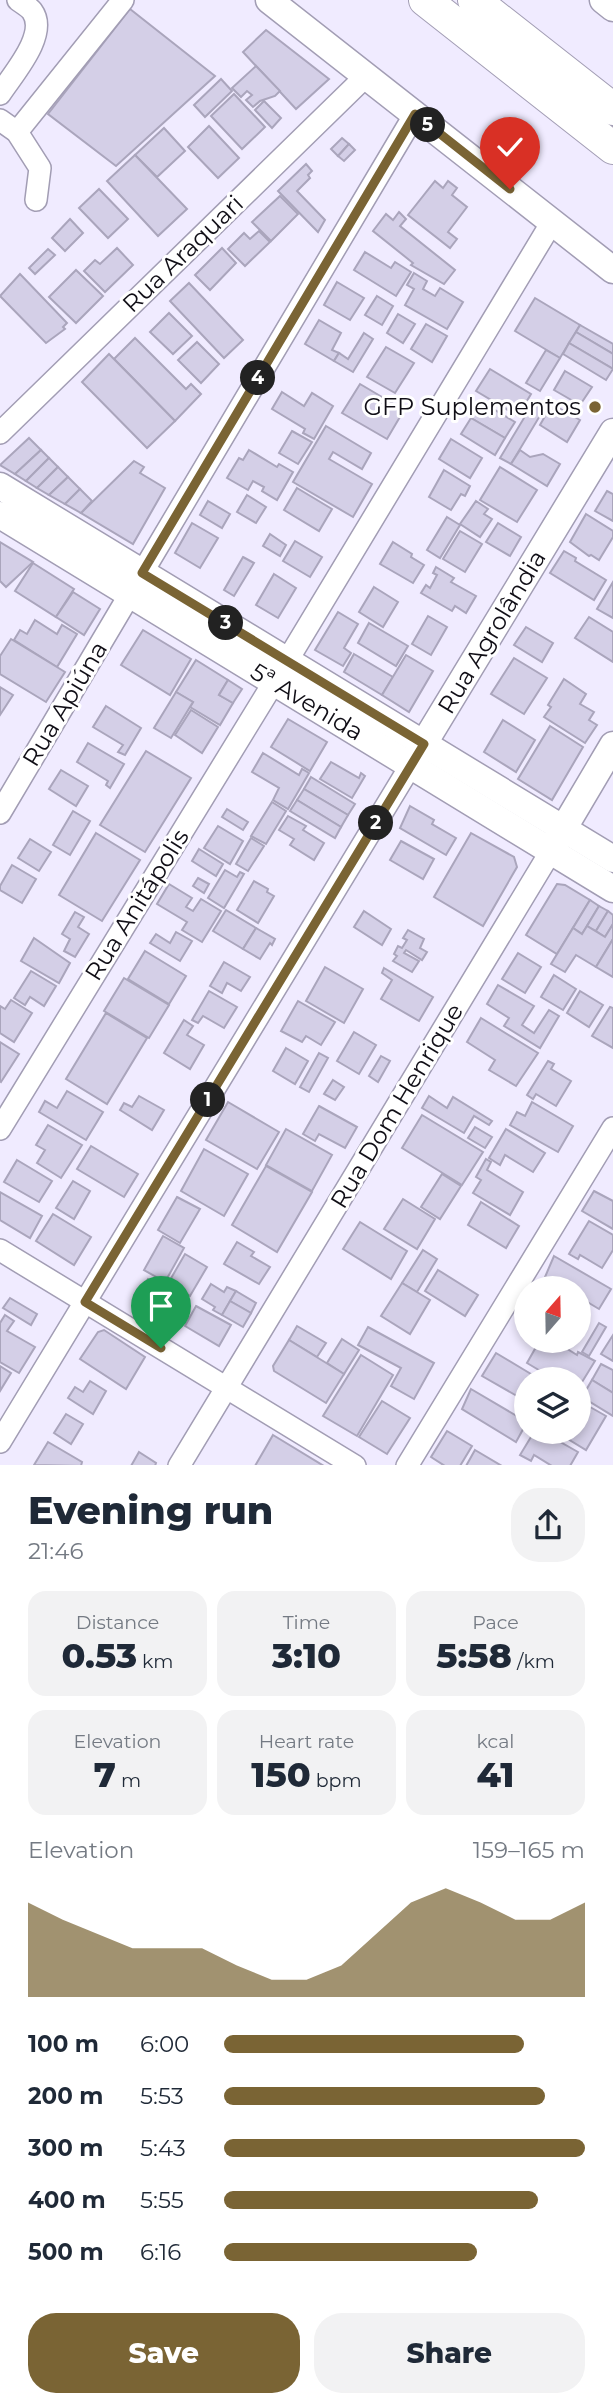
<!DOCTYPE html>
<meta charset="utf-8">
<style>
body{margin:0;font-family:Montserrat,sans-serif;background:#f2f2f3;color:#1f2937;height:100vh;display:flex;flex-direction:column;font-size:26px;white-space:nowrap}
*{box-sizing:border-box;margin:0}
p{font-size:23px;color:#747a83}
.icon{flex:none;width:38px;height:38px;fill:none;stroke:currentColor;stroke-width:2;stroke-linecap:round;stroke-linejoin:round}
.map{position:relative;height:1465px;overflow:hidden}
.drawer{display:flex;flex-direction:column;background:#fff;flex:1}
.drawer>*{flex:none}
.needle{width:46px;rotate:20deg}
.fabs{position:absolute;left:514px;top:1276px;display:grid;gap:14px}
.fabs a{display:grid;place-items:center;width:77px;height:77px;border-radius:50%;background:#fff;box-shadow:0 4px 10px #0003;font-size:35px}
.pin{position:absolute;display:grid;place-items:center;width:60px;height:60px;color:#fff;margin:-72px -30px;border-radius:50% 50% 50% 0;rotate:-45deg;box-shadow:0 0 7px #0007}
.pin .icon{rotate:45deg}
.km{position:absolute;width:35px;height:35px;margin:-18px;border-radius:50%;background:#222;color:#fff;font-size:19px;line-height:35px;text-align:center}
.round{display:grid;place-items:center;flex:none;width:74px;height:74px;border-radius:28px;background:#f2f2f3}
.summary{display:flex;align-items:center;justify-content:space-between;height:119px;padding:0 28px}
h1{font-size:38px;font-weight:800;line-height:52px}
.stats{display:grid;grid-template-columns:repeat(3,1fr);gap:10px;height:119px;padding:7px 28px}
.stats div{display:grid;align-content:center;border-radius:18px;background:#f2f2f3;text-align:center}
.stats b{font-size:35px;font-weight:800}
.stats small{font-size:19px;font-weight:400}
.stats p{font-size:19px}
.chart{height:196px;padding:14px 28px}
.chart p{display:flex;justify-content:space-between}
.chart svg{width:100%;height:126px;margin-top:7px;fill:#7a6434;opacity:.7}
.action{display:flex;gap:14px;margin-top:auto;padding:14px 28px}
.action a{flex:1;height:80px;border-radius:28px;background:#7a6434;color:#fff;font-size:28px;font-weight:800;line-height:80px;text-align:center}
.action a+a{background:#f2f2f3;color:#1f2937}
ul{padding:0 28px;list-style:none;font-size:23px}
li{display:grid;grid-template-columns:112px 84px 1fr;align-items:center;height:52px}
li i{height:18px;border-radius:9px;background:#7a6434}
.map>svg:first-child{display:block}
.building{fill:#d4cfe7;stroke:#aaa5bc;stroke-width:2}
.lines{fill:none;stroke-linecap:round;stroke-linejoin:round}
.minor-casing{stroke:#a29db4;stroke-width:24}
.major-casing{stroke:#a29db4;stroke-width:29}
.highway-casing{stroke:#a29db4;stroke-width:34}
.minor{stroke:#fff;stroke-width:21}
.major{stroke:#fff;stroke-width:26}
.highway{stroke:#fff;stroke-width:32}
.route-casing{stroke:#fff;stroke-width:14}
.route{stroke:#7a6434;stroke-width:9}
.poi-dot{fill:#7a6434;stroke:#fff;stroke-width:2.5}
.labels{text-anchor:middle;stroke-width:6;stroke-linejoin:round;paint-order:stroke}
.street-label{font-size:24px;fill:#100e16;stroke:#fff}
.poi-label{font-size:24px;fill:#100e16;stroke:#fff;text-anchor:end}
</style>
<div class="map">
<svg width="613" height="1466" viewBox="0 0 613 1466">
<rect width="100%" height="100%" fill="#f0ebff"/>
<!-- building -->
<g class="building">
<polygon points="130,9 215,76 116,166 48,114"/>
<polygon points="266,30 329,79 296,109 243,52"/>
<polygon points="256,66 280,91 275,96 260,101 253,107 246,100 252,95 247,91 241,97 232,88"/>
<polygon points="221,79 232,91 205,117 194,105"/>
<polygon points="234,94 265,127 242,149 211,116"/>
<polygon points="264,101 281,118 272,128 255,110"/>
<polygon points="209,126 239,158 218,178 188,147"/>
<polygon points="164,128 185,151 157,177 135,155"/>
<polygon points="342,138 349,144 338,156 331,149"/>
<polygon points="349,144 355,150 344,161 338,156"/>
<polygon points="135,155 187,209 158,236 107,181"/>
<polygon points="306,164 312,171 308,175 310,178 297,191 325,220 318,232 278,191"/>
<polygon points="435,181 443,188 448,181 457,188 452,195 467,207 448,232 457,239 450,248 408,215"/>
<polygon points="99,189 128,219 108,238 79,208"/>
<polygon points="280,196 298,214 271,241 252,222"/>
<polygon points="399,212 406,219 400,226 455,270 444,284 411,265 413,263 373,231 386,214 393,220"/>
<polygon points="70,219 83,233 65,251 52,238"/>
<polygon points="259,231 270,242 245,266 228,249 244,233 250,239"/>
<polygon points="117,248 133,265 105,292 84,271 95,260 100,264"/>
<polygon points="222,248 236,263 210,290 195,275"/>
<polygon points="48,249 55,255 35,274 29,268"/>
<polygon points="365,252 391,268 395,262 411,272 396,296 354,270"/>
<polygon points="76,270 103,296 76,323 49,297"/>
<polygon points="414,273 427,281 423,289 435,296 440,288 463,302 447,329 405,305 414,289 407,285"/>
<polygon points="20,274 67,323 63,327 65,329 46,343 0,296"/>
<polygon points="337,282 364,298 350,320 324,305"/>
<polygon points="189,283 243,340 224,358 170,301"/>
<polygon points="377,296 393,306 382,325 365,315"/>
<polygon points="535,298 580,325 560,358 515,331"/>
<polygon points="169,313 192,336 173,354 150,332"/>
<polygon points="398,314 415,324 403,343 387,333"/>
<polygon points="319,320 341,333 332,350 339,353 334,361 305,344"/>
<polygon points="426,324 447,336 432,362 411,349"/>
<polygon points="580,325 613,344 613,354 576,332"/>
<polygon points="576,332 613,354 613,369 569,343"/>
<polygon points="364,333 373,339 353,372 334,361 339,353 348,359"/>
<polygon points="135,338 186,389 191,384 201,394 175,421 114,359"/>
<polygon points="197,342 219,364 201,383 178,360"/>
<polygon points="569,343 613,369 606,380 563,354"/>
<polygon points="386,347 414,363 395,393 367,377"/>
<polygon points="546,350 560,358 540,391 526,383"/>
<polygon points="109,354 175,421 147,448 82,382"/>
<polygon points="490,369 531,394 518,416 476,391"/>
<polygon points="565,371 592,387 580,405 554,390"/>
<polygon points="360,384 404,410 387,439 342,413"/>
<polygon points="282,392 304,406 312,393 333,406 314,439 303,433 305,429 272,409"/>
<polygon points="480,401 515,422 505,438 471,418"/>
<polygon points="533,403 544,409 511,464 500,458"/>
<polygon points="552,404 580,420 567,442 540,425"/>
<polygon points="471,418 505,438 495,455 461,434"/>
<polygon points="326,426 371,453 362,469 333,452 329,459 372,484 353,517 293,482"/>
<polygon points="292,431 312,442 298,464 279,453"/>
<polygon points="29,438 41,450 15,474 0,465"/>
<polygon points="451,439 482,458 470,478 439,459"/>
<polygon points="41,450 49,458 26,481 15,474"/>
<polygon points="249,450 277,467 279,464 293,472 277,500 262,491 264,487 253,481 248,490 227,478 239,458 243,460"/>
<polygon points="520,450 530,457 543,454 560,464 547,486 511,464"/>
<polygon points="49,458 58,467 37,488 26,481"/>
<polygon points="134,461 144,467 140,473 165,488 133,544 81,513"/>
<polygon points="58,467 68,477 49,495 37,488"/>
<polygon points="500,467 537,490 517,522 480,500"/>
<polygon points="444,470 470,486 465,496 461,494 451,510 429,497"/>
<polygon points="68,477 80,489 65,504 49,495"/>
<polygon points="297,488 332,509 319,531 284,510"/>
<polygon points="80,489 92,501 81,513 65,504"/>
<polygon points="607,491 613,494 613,521 595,511"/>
<polygon points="247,495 266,507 256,523 237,512"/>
<polygon points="208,501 230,514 222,528 200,515"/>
<polygon points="476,501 488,509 484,514 492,519 480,537 460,524"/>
<polygon points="586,514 613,531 613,537 599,560 591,555 589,556 570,542"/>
<polygon points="447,517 460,525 440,558 427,550"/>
<polygon points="192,523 218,538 200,568 175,553"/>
<polygon points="498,523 521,537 510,556 486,542"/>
<polygon points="460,531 482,544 465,572 443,559"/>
<polygon points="270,534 286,545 280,556 263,546"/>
<polygon points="295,541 322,557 310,577 283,561"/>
<polygon points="0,542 33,562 6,587 0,581"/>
<polygon points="393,542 412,554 411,557 424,565 413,583 380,564"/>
<polygon points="564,551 576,558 575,561 606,580 594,600 550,573"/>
<polygon points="243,557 254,563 234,596 224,590"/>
<polygon points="33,563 74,589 56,617 15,591"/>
<polygon points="436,567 454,578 451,582 476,596 466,613 455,606 452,611 421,593 426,585 430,588 437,575 433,573"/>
<polygon points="274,574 296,588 278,618 256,605"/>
<polygon points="613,582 613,618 597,609"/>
<polygon points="374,587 398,602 383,627 359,612"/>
<polygon points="73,592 100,609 84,635 56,617"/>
<polygon points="338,612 358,624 344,648 351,653 343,666 315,650"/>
<polygon points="428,616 447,627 431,655 412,644"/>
<polygon points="589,617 613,632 613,662 575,638"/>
<polygon points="35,620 57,634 62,625 77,634 57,667 14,640 20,630 27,634"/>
<polygon points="369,623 408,646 396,666 358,643"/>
<polygon points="526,627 553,643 542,662 514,645"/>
<polygon points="143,630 191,659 170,695 121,665"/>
<polygon points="11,639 65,672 46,702 0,674 0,656"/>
<polygon points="354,654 393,677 382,695 344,672"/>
<polygon points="406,655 433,671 409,712 382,695"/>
<polygon points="514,658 547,678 524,714 491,694"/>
<polygon points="196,660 228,680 219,695 233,703 220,725 190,707 193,702 176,692"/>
<polygon points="564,679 586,694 580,704 594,712 589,720 597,725 585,743 544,717 551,707 548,705"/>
<polygon points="228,680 242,689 233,703 219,695"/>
<polygon points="0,687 13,695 0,715"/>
<polygon points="176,692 193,702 171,738 154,728"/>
<polygon points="106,706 141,728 125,755 118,752 123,745 93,727"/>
<polygon points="191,710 218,727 202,753 175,735"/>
<polygon points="288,719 327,742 310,771 271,747"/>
<polygon points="503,720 535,740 516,772 484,752"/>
<polygon points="550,726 583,747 552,800 518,779"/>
<polygon points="88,743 124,764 110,788 106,785 108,781 77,762"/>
<polygon points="146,751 191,778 145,852 100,825"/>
<polygon points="263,753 299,775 302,769 309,773 288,809 273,800 279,788 252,772"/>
<polygon points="331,762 359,778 361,773 365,776 352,798 320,779"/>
<polygon points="61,770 88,786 76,806 49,789"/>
<polygon points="311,777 355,804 348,815 304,789"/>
<polygon points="304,789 348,815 341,827 297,800"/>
<polygon points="297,800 341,827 335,838 290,811"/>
<polygon points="272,802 286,811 266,844 251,836"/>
<polygon points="410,806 434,820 432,824 456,838 446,855 400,828"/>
<polygon points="227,809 248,822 243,830 222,817"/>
<polygon points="73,811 90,821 70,855 53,845"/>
<polygon points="288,816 306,826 303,830 324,843 314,860 290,845 294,839 279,830"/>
<polygon points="218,826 243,841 230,864 204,848"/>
<polygon points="96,833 140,860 102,921 59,895"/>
<polygon points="471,833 514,857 517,867 483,926 434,897"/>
<polygon points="251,838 264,846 248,871 236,864"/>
<polygon points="30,839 51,852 39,871 18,858"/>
<polygon points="401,841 434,859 423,879 390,860"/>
<polygon points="199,849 223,864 216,876 192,861"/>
<polygon points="12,865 36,879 22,903 0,890 0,886"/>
<polygon points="225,870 237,877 240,872 244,874 224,908 208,898"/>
<polygon points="198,878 209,884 204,893 193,886"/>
<polygon points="254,881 268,889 267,892 274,896 258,923 237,910"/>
<polygon points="169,884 192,898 186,907 193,911 201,899 221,911 202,942 182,930 187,922 157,904"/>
<polygon points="557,884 565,885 590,900 557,954 526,935"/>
<polygon points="590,900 599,906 582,934 573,928"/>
<polygon points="599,906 608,911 596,931 587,926"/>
<polygon points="226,910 256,928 243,949 213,931"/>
<polygon points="364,911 391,929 382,945 354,927"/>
<polygon points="608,911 613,915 613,924 605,937 596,931"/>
<polygon points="75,912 84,917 78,927 89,934 75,957 64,951 70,939 62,934"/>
<polygon points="613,924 613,939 596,967 576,955 565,972 551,964 573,928 582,934 587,926 605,937"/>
<polygon points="256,928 275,939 272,945 270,943 260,959 243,949"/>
<polygon points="408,930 424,939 420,948 427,952 422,960 406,950 404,953 419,961 412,972 393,961 397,956 394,954 398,946 402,948 407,940 403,938"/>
<polygon points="176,932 192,941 180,961 150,943 156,934 170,943"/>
<polygon points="34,938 70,963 59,983 21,961"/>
<polygon points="613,939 613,977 596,967"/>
<polygon points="145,951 186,976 169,1004 128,979"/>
<polygon points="518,953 541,967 525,993 502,979"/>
<polygon points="224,962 250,977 241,991 227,983 222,993 210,986"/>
<polygon points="325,967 363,989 344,1023 306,1001"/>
<polygon points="384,968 433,997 419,1021 381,999 392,980 382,973"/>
<polygon points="31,971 56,986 44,1006 30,997 25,1005 14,998"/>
<polygon points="554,975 576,989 563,1010 541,997"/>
<polygon points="124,978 169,1005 149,1038 104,1011"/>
<polygon points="498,985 534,1006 522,1025 534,1033 549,1010 559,1016 540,1048 504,1026 509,1018 487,1004"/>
<polygon points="209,991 237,1007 224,1028 203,1016 198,1023 192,1020"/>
<polygon points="580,991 603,1005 589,1027 567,1013"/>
<polygon points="11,1000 32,1013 14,1042 0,1033 0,1006 5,1009"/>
<polygon points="298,1001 335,1022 321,1045 306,1036 302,1042 281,1031"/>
<polygon points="610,1007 613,1008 613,1048 592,1036"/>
<polygon points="106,1013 147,1038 107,1104 66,1079"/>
<polygon points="481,1018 538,1053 516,1086 489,1070 495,1060 467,1042"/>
<polygon points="184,1020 193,1026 187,1035 204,1045 190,1069 164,1053"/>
<polygon points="354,1032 376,1045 359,1074 337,1061"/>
<polygon points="0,1042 19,1054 1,1082 0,1081"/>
<polygon points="286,1048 308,1061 295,1084 273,1071"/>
<polygon points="319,1053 328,1058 309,1092 300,1087"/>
<polygon points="381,1056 390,1061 378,1082 369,1076"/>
<polygon points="548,1061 554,1064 551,1069 571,1081 556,1106 536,1094 533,1099 527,1095"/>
<polygon points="333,1080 344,1087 335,1100 324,1094"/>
<polygon points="67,1091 103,1112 86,1140 39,1112 45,1101 57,1108"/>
<polygon points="139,1096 164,1110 152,1130 120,1110 124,1103 132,1107"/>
<polygon points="429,1096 447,1108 453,1097 492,1121 489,1125 474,1116 464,1133 422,1108"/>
<polygon points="228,1102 279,1132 257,1169 206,1140"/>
<polygon points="532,1102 573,1126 558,1152 510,1125 517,1112 525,1116"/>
<polygon points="319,1106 357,1127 345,1148 319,1134 315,1141 303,1134"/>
<polygon points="422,1115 483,1152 462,1185 402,1148"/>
<polygon points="48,1125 82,1145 61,1178 37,1163 45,1150 36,1145"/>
<polygon points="475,1127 492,1137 485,1148 468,1138"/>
<polygon points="286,1129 332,1155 312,1191 266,1165"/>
<polygon points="506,1129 545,1153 533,1172 505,1155 500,1165 489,1158"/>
<polygon points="91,1146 138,1174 124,1197 77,1169"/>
<polygon points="204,1149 248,1174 224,1216 181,1191"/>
<polygon points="486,1159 491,1162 487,1170 523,1192 510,1215 473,1193 481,1180 476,1177"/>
<polygon points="17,1160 52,1181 39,1202 4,1182"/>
<polygon points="266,1166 312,1192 277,1252 232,1225"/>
<polygon points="442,1174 461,1186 440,1219 421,1207"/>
<polygon points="73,1181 90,1191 74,1219 56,1208"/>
<polygon points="594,1191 613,1201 613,1229 582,1211"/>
<polygon points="0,1192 42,1216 30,1238 0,1220"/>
<polygon points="177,1197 200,1209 180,1243 158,1230"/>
<polygon points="403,1199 435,1219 417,1249 384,1229"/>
<polygon points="481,1202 519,1226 506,1248 468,1225"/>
<polygon points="53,1214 91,1237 74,1265 36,1241"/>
<polygon points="589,1221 613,1235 613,1250 602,1268 580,1255 578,1259 569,1254"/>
<polygon points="360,1222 407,1251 391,1279 343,1249"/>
<polygon points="163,1236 184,1248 165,1282 144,1270"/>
<polygon points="237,1242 254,1252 251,1256 270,1267 259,1284 224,1264"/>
<polygon points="423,1250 437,1259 417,1292 402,1283"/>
<polygon points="185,1254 207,1267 190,1296 179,1290 181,1286 170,1280"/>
<polygon points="554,1256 611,1289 599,1309 579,1297 579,1288 564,1288 545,1277"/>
<polygon points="438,1270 478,1295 465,1316 425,1291"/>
<polygon points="148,1279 176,1296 170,1307 141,1290"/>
<polygon points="402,1283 430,1300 410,1334 381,1316"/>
<polygon points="211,1284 224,1292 227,1287 236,1291 222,1315 213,1310 215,1307 202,1299"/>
<polygon points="236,1291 256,1303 251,1313 230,1301"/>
<polygon points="10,1298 37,1314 31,1325 3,1308"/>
<polygon points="230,1301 251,1313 243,1327 222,1315"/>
<polygon points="196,1306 231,1325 219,1346 185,1326"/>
<polygon points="5,1315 14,1321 7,1331 35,1347 19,1373 0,1362 0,1323"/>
<polygon points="599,1323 606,1327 589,1356 582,1352"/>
<polygon points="297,1326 326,1343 317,1357 289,1340"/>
<polygon points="368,1327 434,1363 414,1399 391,1386 401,1368 358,1345"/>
<polygon points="104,1330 145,1357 126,1389 80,1359 98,1332"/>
<polygon points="613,1335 613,1361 601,1354"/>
<polygon points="342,1339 359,1350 344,1374 327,1363"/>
<polygon points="289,1340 344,1374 326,1403 274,1371 273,1366"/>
<polygon points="540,1340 553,1340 577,1355 578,1352 595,1361 579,1387 579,1379 554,1379 527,1363"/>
<polygon points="496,1353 531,1374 517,1396 482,1376"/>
<polygon points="361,1355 393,1375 357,1436 323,1416"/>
<polygon points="601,1364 613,1370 613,1393 592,1380"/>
<polygon points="0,1366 11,1373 0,1391"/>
<polygon points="592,1380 613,1393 613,1416 582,1397"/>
<polygon points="90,1381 106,1391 93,1414 68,1398 75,1387 83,1392"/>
<polygon points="471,1389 527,1422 516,1442 462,1409"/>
<polygon points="382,1401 410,1418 387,1454 359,1437"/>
<polygon points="583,1403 606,1416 586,1450 563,1436 566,1432 579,1432 579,1410"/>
<polygon points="66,1414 83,1424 71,1444 54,1433"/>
<polygon points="447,1431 472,1446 460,1466 445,1466 431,1457"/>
<polygon points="534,1432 557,1432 560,1434 557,1440 578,1452 570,1466 552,1466 534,1455 531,1461 520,1455"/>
<polygon points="273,1435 324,1466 255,1466"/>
<polygon points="48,1442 82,1462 81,1466 34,1465"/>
<polygon points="475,1450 502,1466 466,1466"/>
<polygon points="139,1452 156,1463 155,1466 131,1466"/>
</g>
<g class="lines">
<defs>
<g id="minor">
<path d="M 0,94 C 13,74 49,34 32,11 C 29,7 22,3 18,0"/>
<polyline points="0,120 17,132 40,168 36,200"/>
<polyline points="17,132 123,0"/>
<polyline points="0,433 366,76"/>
<polyline points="142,573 415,114"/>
<polyline points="287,661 552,222"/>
<polyline points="0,813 130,594"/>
<polyline points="0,1129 274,682"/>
<polyline points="0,1250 355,1466"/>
<polyline points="0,1442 411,765"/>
<polyline points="179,1466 551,851"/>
<polyline points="407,1466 613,1128"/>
</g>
<g id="major">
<polyline points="269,0 613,270"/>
<polyline points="603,0 613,8"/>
<polyline points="0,486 613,859"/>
<polyline points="0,515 613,889"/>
<polyline points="415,758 613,432"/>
<polyline points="555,843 613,745"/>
</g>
<g id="highway">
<polyline points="425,0 613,148"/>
<polyline points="474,0 613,109"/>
</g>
</defs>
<!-- minor casing -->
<use href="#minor" class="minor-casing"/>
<!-- major casing -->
<use href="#major" class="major-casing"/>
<!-- highway casing -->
<use href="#highway" class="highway-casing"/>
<!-- minor -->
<use href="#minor" class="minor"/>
<!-- major -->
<use href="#major" class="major"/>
<!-- highway -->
<use href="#highway" class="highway"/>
</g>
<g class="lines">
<defs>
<polyline id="route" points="161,1348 85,1302 424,744 142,573 415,114 510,189"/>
</defs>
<!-- route casing -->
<use href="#route" class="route-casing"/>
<!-- route -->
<use href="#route" class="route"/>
</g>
<!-- markers -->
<circle class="poi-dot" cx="595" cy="407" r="7"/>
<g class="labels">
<!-- street labels -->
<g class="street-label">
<text transform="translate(183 254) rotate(-44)" y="8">Rua Araquari</text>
<text transform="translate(492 632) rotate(-59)" y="8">Rua Agrolândia</text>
<text transform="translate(307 702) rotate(31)" y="8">5ª Avenida</text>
<text transform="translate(65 704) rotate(-59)" y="8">Rua Apiúna</text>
<text transform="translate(137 905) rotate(-58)" y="8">Rua Anitápolis</text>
<text transform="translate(397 1106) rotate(-59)" y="8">Rua Dom Henrique</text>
</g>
<!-- poi labels -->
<g class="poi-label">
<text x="581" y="415">GFP Suplementos</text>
</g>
</g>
</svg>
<div class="fabs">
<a><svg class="needle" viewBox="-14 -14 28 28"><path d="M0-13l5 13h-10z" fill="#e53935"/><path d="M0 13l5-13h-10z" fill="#747a83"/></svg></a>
<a><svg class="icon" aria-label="layers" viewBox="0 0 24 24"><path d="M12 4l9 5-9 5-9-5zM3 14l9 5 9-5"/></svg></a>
</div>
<div class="pin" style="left:161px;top:1348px;background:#1e9e55"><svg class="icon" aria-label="arrive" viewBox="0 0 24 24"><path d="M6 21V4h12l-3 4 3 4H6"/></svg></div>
<div class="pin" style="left:510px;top:189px;background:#d93025"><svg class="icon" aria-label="check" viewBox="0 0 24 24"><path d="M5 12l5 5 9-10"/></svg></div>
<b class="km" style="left:208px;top:1100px">1</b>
<b class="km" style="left:376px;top:823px">2</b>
<b class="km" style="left:226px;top:623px">3</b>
<b class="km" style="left:258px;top:378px">4</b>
<b class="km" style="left:428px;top:125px">5</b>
</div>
<section class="drawer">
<div class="summary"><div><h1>Evening run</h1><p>21:46</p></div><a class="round"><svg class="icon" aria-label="share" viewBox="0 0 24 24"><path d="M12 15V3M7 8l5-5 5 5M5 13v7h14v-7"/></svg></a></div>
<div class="stats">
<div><p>Distance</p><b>0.53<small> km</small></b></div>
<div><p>Time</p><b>3:10</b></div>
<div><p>Pace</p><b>5:58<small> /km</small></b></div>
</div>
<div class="stats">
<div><p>Elevation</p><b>7<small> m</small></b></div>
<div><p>Heart rate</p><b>150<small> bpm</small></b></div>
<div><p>kcal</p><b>41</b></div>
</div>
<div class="chart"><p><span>Elevation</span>159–165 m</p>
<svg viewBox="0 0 160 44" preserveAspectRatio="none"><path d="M0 44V11L10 17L20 22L30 27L40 27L50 27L60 33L70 38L80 38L90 33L100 22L110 11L120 6L130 11L140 17L150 17L160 11V44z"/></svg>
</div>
<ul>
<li><b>100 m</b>6:00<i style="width:83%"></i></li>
<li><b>200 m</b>5:53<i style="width:89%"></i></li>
<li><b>300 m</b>5:43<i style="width:100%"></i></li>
<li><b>400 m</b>5:55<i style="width:87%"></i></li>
<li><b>500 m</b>6:16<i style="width:70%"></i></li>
</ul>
<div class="action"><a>Save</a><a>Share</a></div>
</section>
